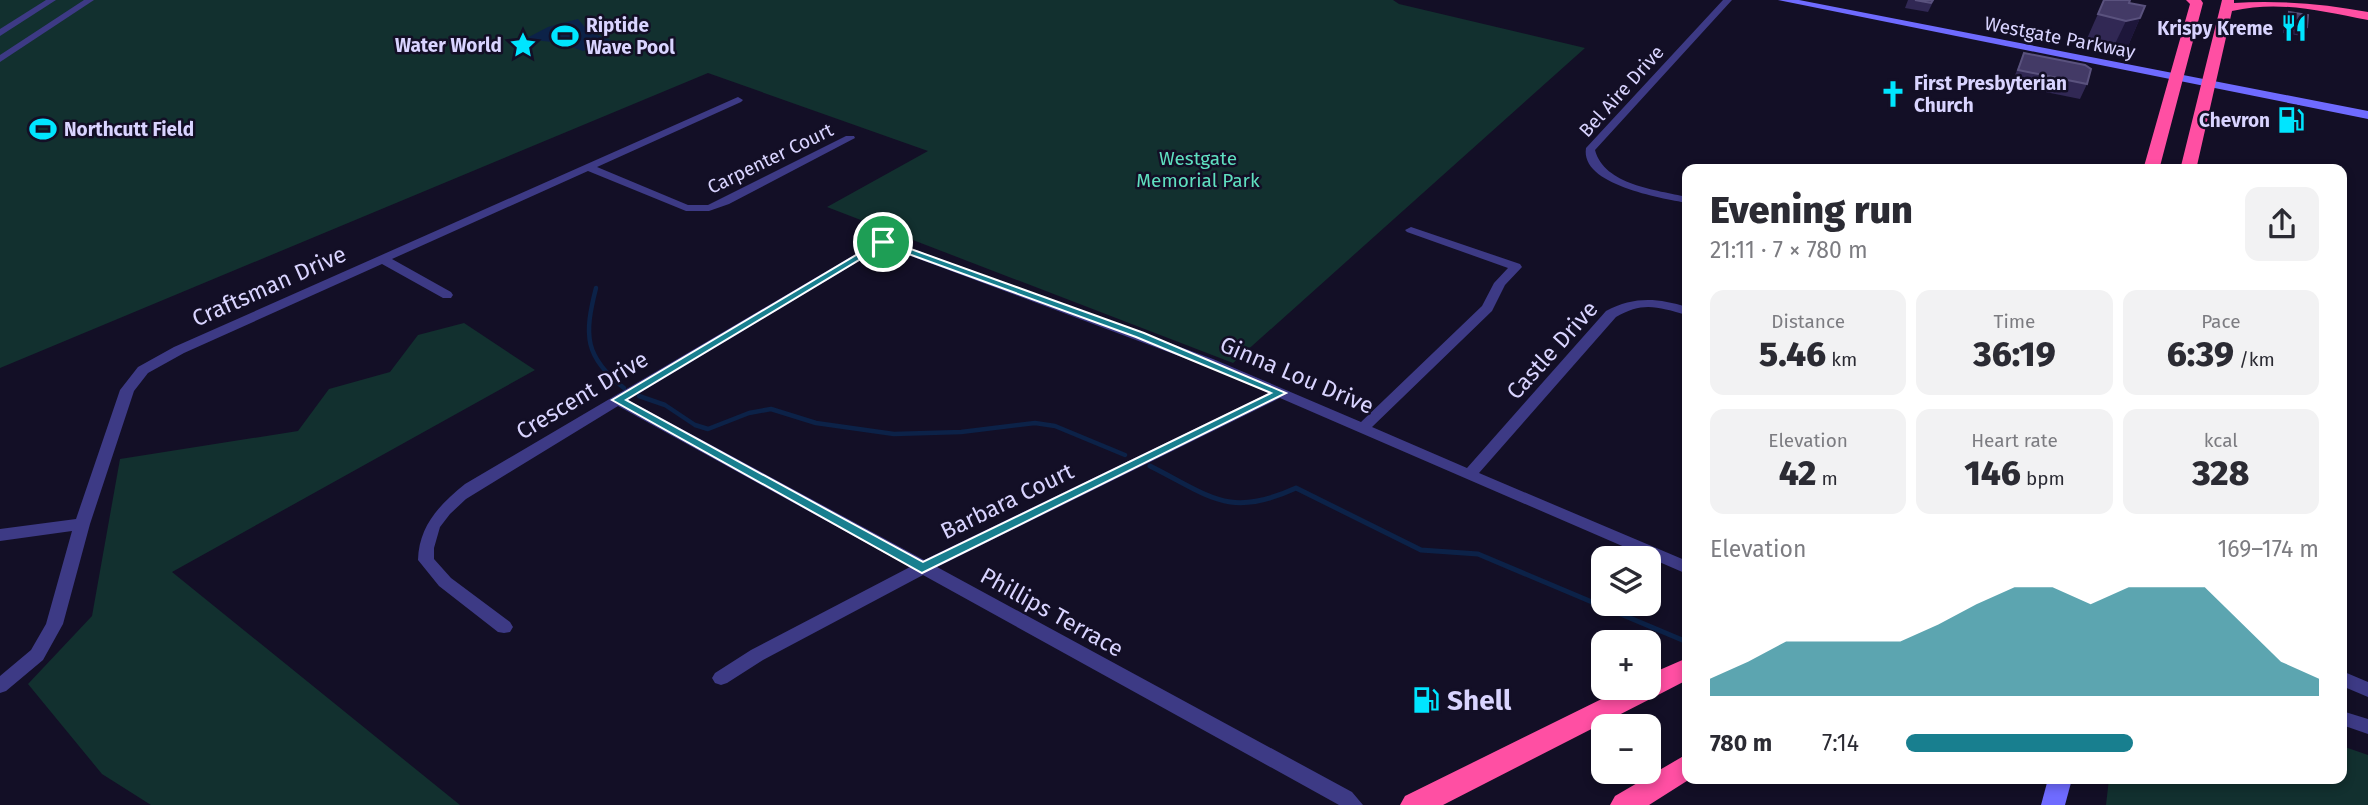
<!DOCTYPE html>
<meta charset="utf-8">
<style>
body{margin:0;font-family:"Fira Sans",sans-serif;background:#f2f2f3;color:#2b2b33;height:100vh;display:flex;flex-direction:column;font-size:26px;white-space:nowrap}
*{box-sizing:border-box;margin:0}
p{font-size:23px;color:#7c7c81}
.icon{flex:none;width:38px;height:38px;fill:none;stroke:currentColor;stroke-width:2;stroke-linecap:round;stroke-linejoin:round}
.map{position:relative;flex:1;overflow:hidden}
.sheet{position:absolute;left:1682px;top:164px;width:665px;height:620px;display:flex;flex-direction:column;background:#fff;border-radius:14px;box-shadow:0 4px 10px #0003}
.sheet>*{flex:none}
.tools{position:absolute;left:1591px;top:546px;display:grid;gap:14px}
.tools a{display:grid;place-items:center;width:70px;height:70px;border-radius:14px;background:#fff;box-shadow:0 4px 10px #0003;font-size:35px}
.pin{position:absolute;display:grid;place-items:center;width:60px;height:60px;color:#fff;margin:-30px;border:4px solid #fff;border-radius:50%;box-shadow:0 2px 7px #0007}
.round{display:grid;place-items:center;flex:none;width:74px;height:74px;border-radius:14px;background:#f2f2f3}
.headline{display:flex;align-items:center;justify-content:space-between;height:119px;padding:0 28px}
h1{font-size:38px;font-weight:800;line-height:52px}
.metrics{display:grid;grid-template-columns:repeat(3,1fr);gap:10px;height:119px;padding:7px 28px}
.metrics div{display:grid;align-content:center;border-radius:14px;background:#f2f2f3;text-align:center}
.metrics b{font-size:35px;font-weight:800}
.metrics small{font-size:19px;font-weight:400}
.metrics p{font-size:19px}
.chart{height:196px;padding:14px 28px}
.chart p{display:flex;justify-content:space-between}
.chart svg{width:100%;height:126px;margin-top:7px;fill:#187f8f;opacity:.7}
ul{padding:0 28px;list-style:none;font-size:23px}
li{display:grid;grid-template-columns:112px 84px 1fr;align-items:center;height:52px}
li i{height:18px;border-radius:9px;background:#187f8f}
.map>svg:first-child{display:block}
.green{fill:#12302f}
.water{fill:#0c2248}
.lines{fill:none;stroke-linecap:round;stroke-linejoin:round}
.stream-far1{stroke:#0c2248;stroke-width:4.5}
.stream{stroke:#0c2248;stroke-width:5}
.street{fill:#3d3a85;fill-rule:evenodd}
.secondary{fill:#6f6bff;fill-rule:evenodd}
.highway{fill:#ff4fa3;fill-rule:evenodd}
.wall{fill:#312854}
.shaded-wall{fill:#1d163a}
.building{fill:#433a66;stroke:#5a527e;stroke-width:2}
.route{fill:#187f8f;stroke:#fff;stroke-width:2;fill-rule:evenodd}
.labels{text-anchor:middle;stroke-width:5;stroke-linejoin:round;paint-order:stroke}
.far-poi-label{font-size:19px;font-weight:bold;fill:#d9d4ff;stroke:#130f26;text-anchor:start}
.far-street-label{font-size:19px;fill:#d9d4ff;stroke:#130f26}
.far-park-label{font-size:19px;fill:#5fe0c0;stroke:#130f26}
.street-label{font-size:23px;fill:#d9d4ff;stroke:#130f26}
.near-poi-label{font-size:28px;font-weight:bold;fill:#d9d4ff;stroke:#130f26;text-anchor:start}
</style>
<div class="map">
<svg width="2368" height="805" viewBox="0 0 2368 805">
<rect width="100%" height="100%" fill="#130f26"/>
<!-- green -->
<g class="green">
<polygon points="0,0 1393,0 1399,4 1585,48 1233,363 827,207 928,151 708,73 0,368"/>
<polygon points="464,323 535,370 172,572 460,805 151,805 102,774 28,684 92,616 120,459 298,431 329,389 390,372 418,335"/>
<polygon points="2342,746 2368,755 2368,805 2106,805 2109,779 2342,779"/>
</g>
<!-- water -->
<polygon class="water" points="578,19 589,32 611,40 583,51 561,43 525,39 548,27"/>
<g class="lines">
<!-- stream-far1 -->
<g class="stream-far1">
<path d="M 596,288 C 584,335 584,357 624,388"/>
<polyline points="639,396 665,405 695,425 708,429 749,413 771,409 816,423 894,434 961,432 1035,423 1055,426 1125,455"/>
</g>
<!-- stream -->
<path class="stream" d="M 1150,466 C 1210,496 1229,519 1296,488 L 1421,550 L 1478,554 L 1687,642"/>
<!-- street -->
<g class="street">
<polygon points="46,0 56,0 0,36 0,29"/>
<polygon points="84,0 94,0 0,62 0,55"/>
<path d="M 1723,0 L 1732,0 L 1595,150 C 1604,185 1657,190 1687,197 L 1687,203 C 1661,198 1580,185 1586,148 Z"/>
<polygon points="738,97 743,100 741,102 597,167 688,205 708,205 846,136 854,136 855,138 729,204 709,211 686,211 588,171 392,259 451,292 453,295 451,298 443,298 382,264 184,353 148,373 134,391 90,524 63,624 43,660 6,691 0,693 0,676 31,650 46,624 72,531 0,541 0,529 76,519 120,390 138,367 174,347"/>
<path d="M 1411,227 L 1520,264 L 1522,267 L 1505,285 L 1492,311 L 1372,427 L 1467,468 L 1606,311 C 1634,296 1658,298 1687,307 L 1687,315 C 1658,307 1643,301 1616,317 L 1479,473 L 1687,561 L 1687,574 L 1280,398 L 937,567 L 1352,792 L 1363,805 L 1339,805 L 923,575 L 763,660 L 727,683 L 721,685 L 715,683 L 712,678 L 715,673 L 751,650 L 910,567 L 618,406 L 466,499 L 450,514 L 440,527 L 434,548 L 434,559 L 451,578 L 510,622 L 513,627 L 510,632 L 504,633 L 498,632 L 439,586 L 418,560 C 419,526 439,505 465,484 L 883,238 L 1213,359 L 1361,422 L 1482,306 L 1494,283 L 1508,268 L 1407,232 L 1405,230 ZM 884,246 L 1203,365 L 1269,393 L 924,560 L 628,400 Z"/>
<polygon points="2342,671 2368,682 2368,697 2342,686"/>
<polygon points="2342,711 2368,719 2368,734 2342,725"/>
</g>
<!-- secondary -->
<g class="secondary">
<polygon points="1778,0 1799,0 2368,111 2368,119"/>
<polygon points="2048,779 2072,779 2065,805 2041,805"/>
</g>
<!-- highway -->
<g class="highway">
<polygon points="2186,0 2201,0 2203,3 2159,170 2143,170 2190,4"/>
<path d="M 2222,0 L 2234,0 L 2234,3 C 2278,0 2325,4 2368,12 L 2368,20 C 2320,11 2280,0 2232,11 L 2196,170 L 2180,170 Z"/>
<polygon points="1687,658 1687,680 1658,695 1443,805 1400,805 1405,796 1624,688 1648,688 1648,675"/>
<polygon points="1687,754 1687,779 1690,779 1649,805 1610,805 1615,796"/>
</g>
</g>
<!-- wall -->
<g class="wall">
<polygon points="1908,0 1934,0 1928,12 1905,8"/>
<polygon points="2104,0 2129,3 2140,18 2128,46 2113,48 2086,41"/>
<polygon points="2289,12 2307,27 2302,36 2283,33 2284,21"/>
<polygon points="2024,53 2087,84 2080,99 2011,85"/>
</g>
<!-- shaded-wall -->
<polygon class="shaded-wall" points="2140,18 2128,46 2113,48 2126,21"/>
<!-- building -->
<g class="building">
<polygon points="1915,0 1933,0 1931,3"/>
<polygon points="2104,0 2130,0 2129,3 2145,6 2140,18 2126,21 2098,14"/>
<polygon points="2289,12 2308,15 2307,27 2288,24"/>
<polygon points="2024,53 2085,65 2091,69 2087,84 2018,70"/>
</g>
<!-- route -->
<path class="route" d="M 883,239 L 1144,333 L 1286,393 L 922,573 L 612,400 ZM 884,245 L 1136,337 L 1271,393 L 923,562 L 626,400 Z"/>
<!-- icons -->
<defs>
<symbol id="restaurant-bare" viewBox="-9 -9 18 18"><path d="M-5-6h1v4h1v-4h1v4h1v-4h1v5L-1.5 .5V6h-2V.5L-5-1ZM5-6V6H3V1.5H1.5Q1.5-4 5-6Z" fill="#00e5ff" stroke="#130f26" stroke-width="2.5" paint-order="stroke"/></symbol>
<symbol id="stadium-bare" viewBox="-9 -9 18 18"><path d="M0-5a6.5 5 0 1 0 0 10a6.5 5 0 1 0 0-10ZM-3.5-1.8h7v3.6h-7Z" fill="#00e5ff" stroke="#130f26" stroke-width="2.5" paint-order="stroke"/></symbol>
<symbol id="sight-bare" viewBox="-9 -9 18 18"><path d="M0-6L1.8-2.2L6-1.7L2.9 1.2L3.7 5.4L0 3.3L-3.7 5.4L-2.9 1.2L-6-1.7L-1.8-2.2Z" fill="#00e5ff" stroke="#130f26" stroke-width="2.5" paint-order="stroke"/></symbol>
<symbol id="church-bare" viewBox="-9 -9 18 18"><path d="M-1.2-6h2.4v3.5h3.3v2.4h-3.3V6h-2.4V-.1h-3.3v-2.4h3.3Z" fill="#00e5ff" stroke="#130f26" stroke-width="2.5" paint-order="stroke"/></symbol>
<symbol id="fuel-bare" viewBox="-9 -9 18 18"><path d="M-5.5-6h7V0h2V4h1.3V-2.5L3-4.5l.8-.8L6-3V5H2.5V1h-1V6h-7ZM-4.2-4.7v3.2H.2V-4.7Z" fill="#00e5ff" stroke="#130f26" stroke-width="2.5" paint-order="stroke"/></symbol>
</defs>
<g fill-rule="evenodd">
<use href="#restaurant-bare" x="2275" y="9" width="38" height="38"/>
<use href="#stadium-bare" x="546" y="17" width="38" height="38"/>
<use href="#sight-bare" x="504" y="26" width="38" height="38"/>
<use href="#church-bare" x="1874" y="75" width="38" height="38"/>
<use href="#fuel-bare" x="2272" y="101" width="38" height="38"/>
<use href="#stadium-bare" x="24" y="110" width="38" height="38"/>
<use href="#fuel-bare" x="1407" y="681" width="38" height="38"/>
</g>
<g class="labels">
<!-- far-poi labels -->
<g class="far-poi-label">
<text x="586" y="32">Riptide<tspan x="586" dy="22">Wave Pool</tspan></text>
<text x="2273" y="35" text-anchor="end">Krispy Kreme</text>
<text x="502" y="52" text-anchor="end">Water World</text>
<text x="1914" y="90">First Presbyterian<tspan x="1914" dy="22">Church</tspan></text>
<text x="2270" y="127" text-anchor="end">Chevron</text>
<text x="64" y="136">Northcutt Field</text>
</g>
<!-- far-street labels -->
<g class="far-street-label">
<text transform="translate(2060 37) rotate(11)" y="7">Westgate Parkway</text>
<text transform="translate(1621 91) rotate(-48)" y="7">Bel Aire Drive</text>
<text transform="translate(770 158) rotate(-26)" y="7">Carpenter Court</text>
</g>
<!-- far-park labels -->
<g class="far-park-label">
<text x="1198" y="165">Westgate<tspan x="1198" dy="22">Memorial Park</tspan></text>
</g>
<!-- street labels -->
<g class="street-label">
<text transform="translate(269 286) rotate(-24)" y="8">Craftsman Drive</text>
<text transform="translate(1552 350) rotate(-48)" y="8">Castle Drive</text>
<text transform="translate(1297 375) rotate(23)" y="8">Ginna Lou Drive</text>
<text transform="translate(582 395) rotate(-31)" y="8">Crescent Drive</text>
<text transform="translate(1007 501) rotate(-26)" y="8">Barbara Court</text>
<text transform="translate(1052 612) rotate(29)" y="8">Phillips Terrace</text>
</g>
<!-- near-poi labels -->
<g class="near-poi-label">
<text x="1447" y="710">Shell</text>
</g>
</g>
</svg>
<div class="tools">
<a><svg class="icon" aria-label="layers" viewBox="0 0 24 24"><path d="M12 4l9 5-9 5-9-5zM3 14l9 5 9-5"/></svg></a>
<a>+</a>
<a>−</a>
</div>
<div class="pin" style="left:883px;top:242px;background:#1e9e55"><svg class="icon" aria-label="arrive" viewBox="0 0 24 24"><path d="M6 21V4h12l-3 4 3 4H6"/></svg></div>
<section class="sheet">
<div class="headline"><div><h1>Evening run</h1><p>21:11 · 7 × 780 m</p></div><a class="round"><svg class="icon" aria-label="share" viewBox="0 0 24 24"><path d="M12 15V3M7 8l5-5 5 5M5 13v7h14v-7"/></svg></a></div>
<div class="metrics">
<div><p>Distance</p><b>5.46<small> km</small></b></div>
<div><p>Time</p><b>36:19</b></div>
<div><p>Pace</p><b>6:39<small> /km</small></b></div>
</div>
<div class="metrics">
<div><p>Elevation</p><b>42<small> m</small></b></div>
<div><p>Heart rate</p><b>146<small> bpm</small></b></div>
<div><p>kcal</p><b>328</b></div>
</div>
<div class="chart"><p><span>Elevation</span>169–174 m</p>
<svg viewBox="0 0 160 44" preserveAspectRatio="none"><path d="M0 44V38L10 32L20 25L30 25L40 25L50 25L60 19L70 12L80 6L90 6L100 12L110 6L120 6L130 6L140 19L150 32L160 38V44z"/></svg>
</div>
<ul>
<li><b>780 m</b>7:14<i style="width:55%"></i></li>
</ul>
</section>
</div>
